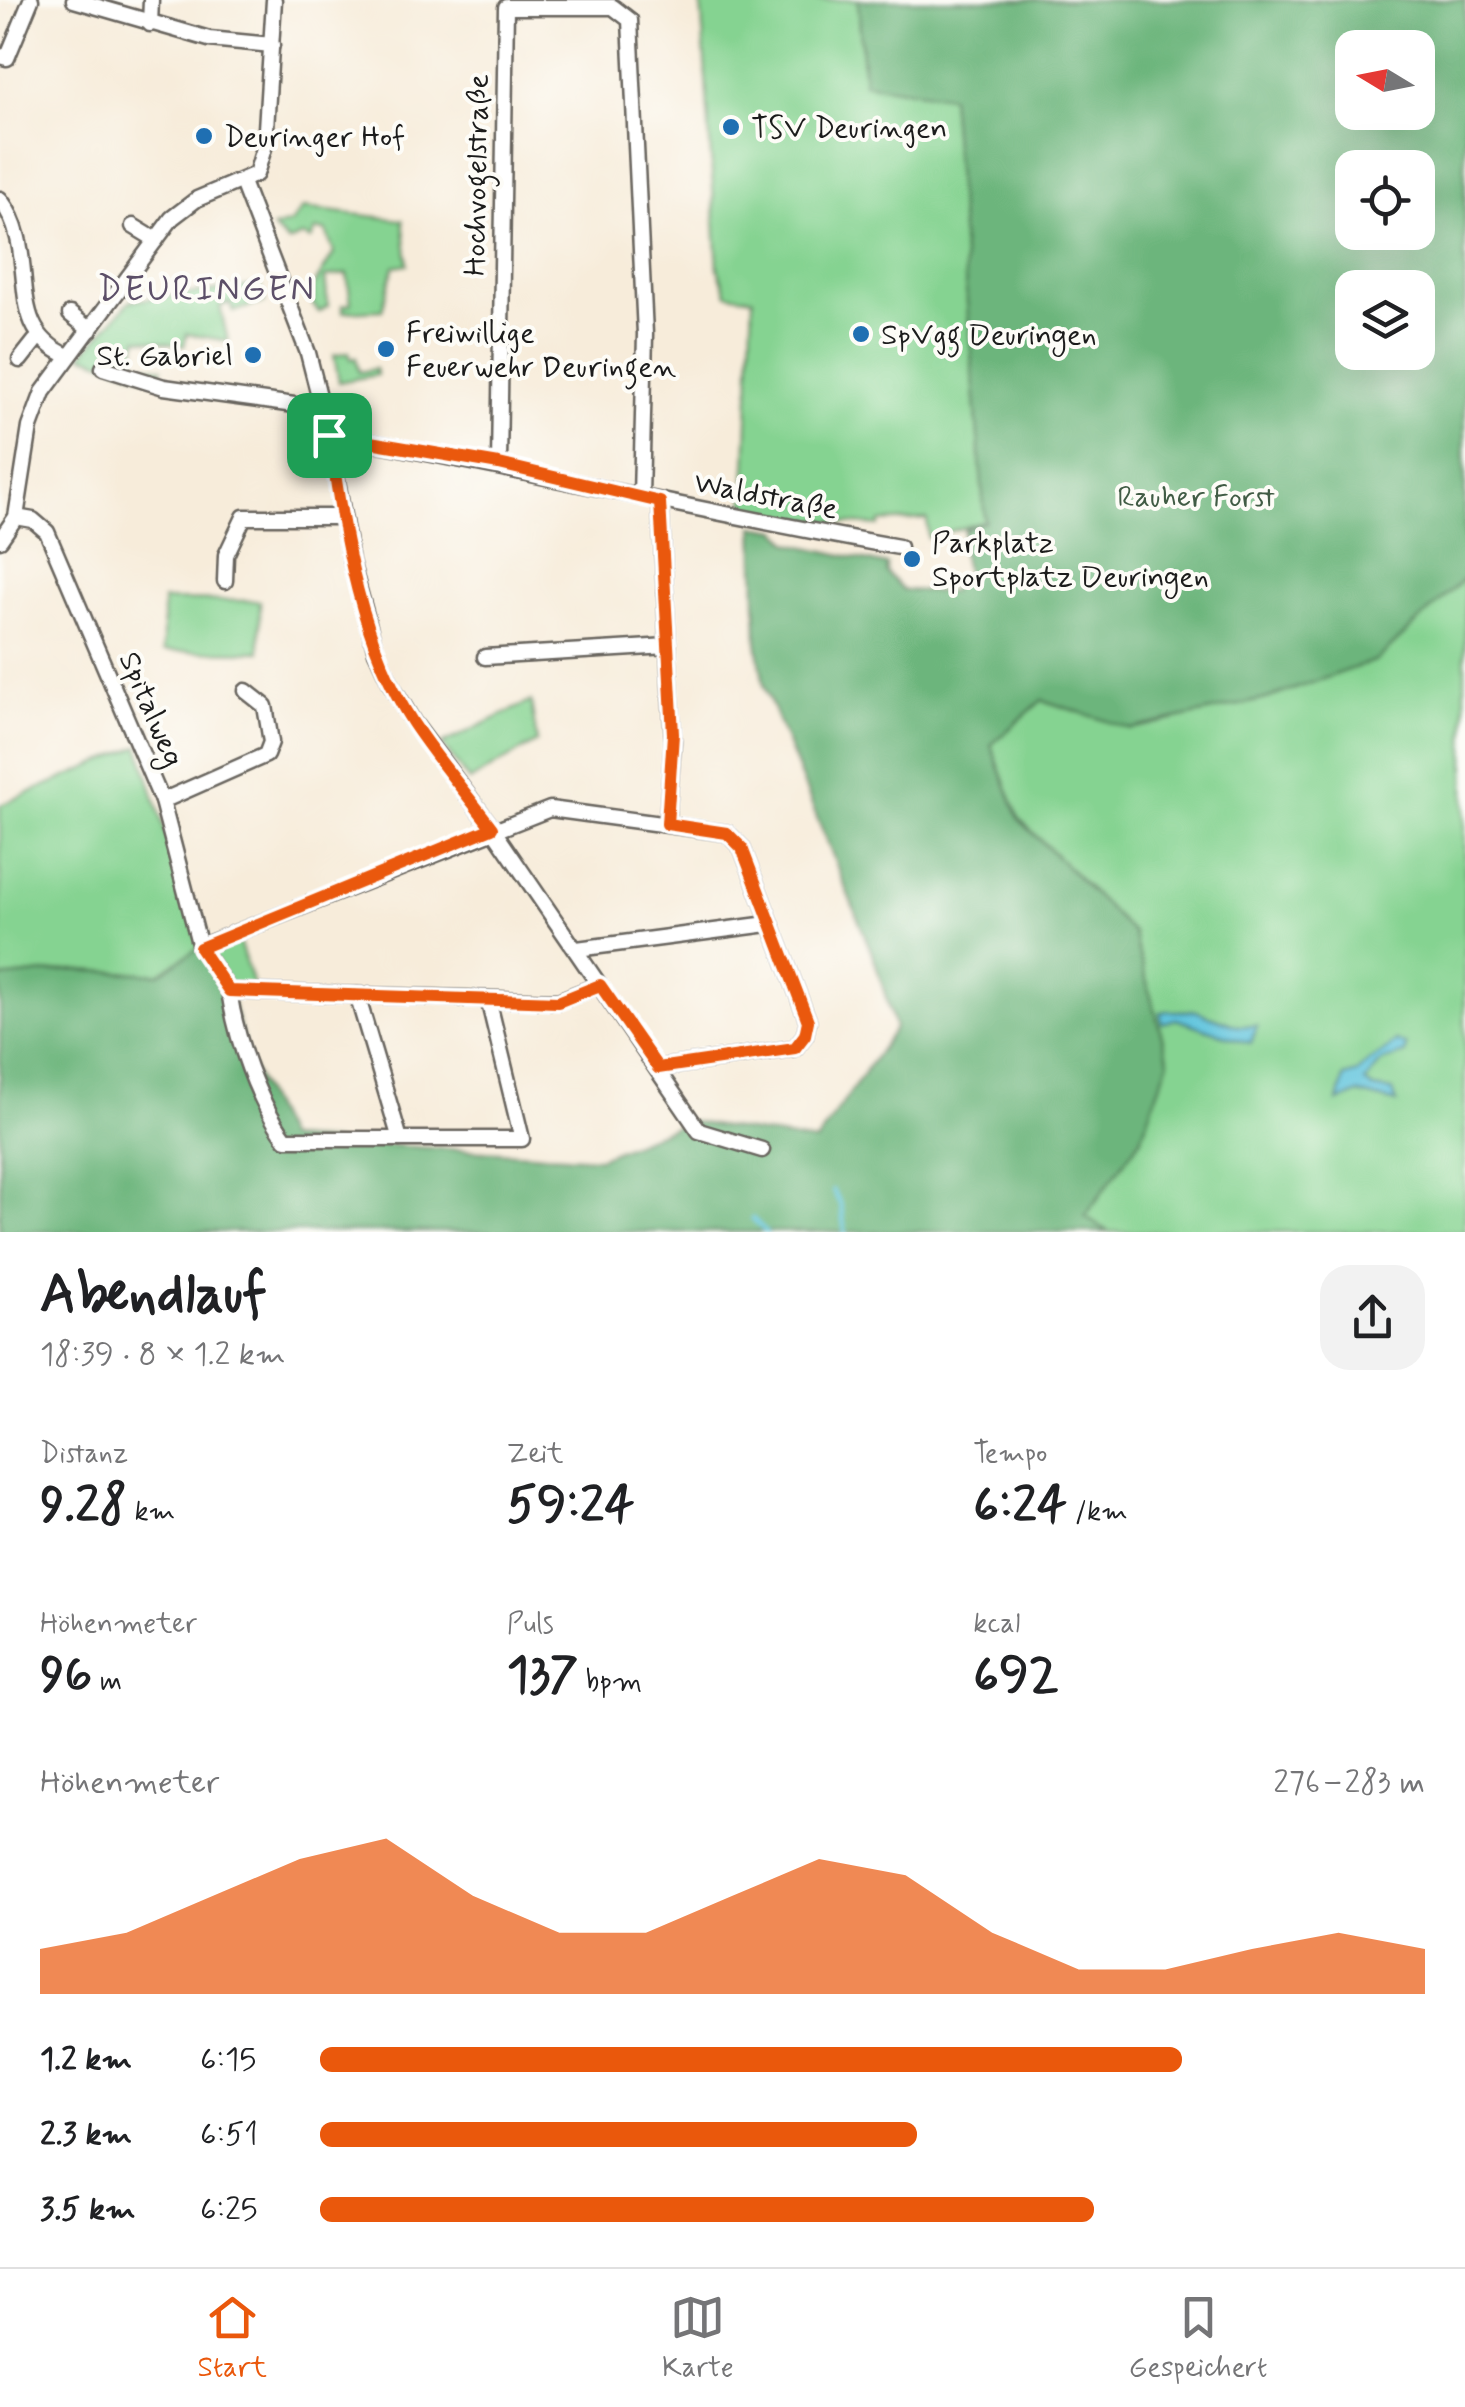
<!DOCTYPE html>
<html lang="de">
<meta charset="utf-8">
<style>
body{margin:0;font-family:Mynerve,sans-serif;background:#f2f2f2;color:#202124;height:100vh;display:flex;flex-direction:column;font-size:38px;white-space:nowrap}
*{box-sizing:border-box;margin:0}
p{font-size:32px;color:#757577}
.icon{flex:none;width:55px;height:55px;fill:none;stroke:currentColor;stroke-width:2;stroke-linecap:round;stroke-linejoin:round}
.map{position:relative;height:1232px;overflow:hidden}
.sheet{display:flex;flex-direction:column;background:#fff;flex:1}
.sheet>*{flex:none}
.needle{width:65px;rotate:280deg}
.controls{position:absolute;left:1335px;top:30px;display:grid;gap:20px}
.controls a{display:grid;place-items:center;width:100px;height:100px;border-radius:20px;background:#fff;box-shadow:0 10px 40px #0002;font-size:50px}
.pin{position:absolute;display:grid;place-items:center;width:85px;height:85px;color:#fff;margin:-42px;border-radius:20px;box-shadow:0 5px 15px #0006}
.round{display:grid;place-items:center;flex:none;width:105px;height:105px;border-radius:30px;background:#f2f2f2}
.headline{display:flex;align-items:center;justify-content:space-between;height:170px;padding:0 40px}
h1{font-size:55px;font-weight:700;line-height:75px}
.figures{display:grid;grid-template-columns:repeat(3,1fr);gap:15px;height:170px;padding:10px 40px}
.figures div{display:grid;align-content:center}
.figures b{font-size:50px;font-weight:700}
.figures small{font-size:28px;font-weight:400}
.figures p{font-size:28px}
.chart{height:280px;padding:20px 40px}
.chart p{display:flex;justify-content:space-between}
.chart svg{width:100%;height:180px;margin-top:10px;fill:#ea580c;opacity:.7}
ul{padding:0 40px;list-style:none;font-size:32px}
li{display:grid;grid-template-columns:160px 120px 1fr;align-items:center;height:75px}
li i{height:25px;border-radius:12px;background:#ea580c}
.dock{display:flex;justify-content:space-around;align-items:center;height:140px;border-top:2px solid #e0e0e0;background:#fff;font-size:28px;color:#757577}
.dock a{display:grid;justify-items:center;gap:5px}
.dock .on{color:#ea580c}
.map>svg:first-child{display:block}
.green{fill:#85d391;stroke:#507856;stroke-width:2.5}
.forest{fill:#6cb57b;stroke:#44684c;stroke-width:2.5;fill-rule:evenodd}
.water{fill:#5fc4dd;stroke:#3e707c;stroke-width:2.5}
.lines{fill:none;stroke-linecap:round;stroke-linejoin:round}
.stream{stroke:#5fc4dd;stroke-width:4}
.minor-casing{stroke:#69655e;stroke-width:19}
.minor{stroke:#fff;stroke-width:14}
.route-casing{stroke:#fff;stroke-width:20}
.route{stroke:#ea580c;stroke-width:12}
.poi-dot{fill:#1f6fb2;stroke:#fdfcf7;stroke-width:4}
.labels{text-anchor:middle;stroke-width:8;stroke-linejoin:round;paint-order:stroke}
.poi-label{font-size:30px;fill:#1c1c1c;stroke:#fdfcf7;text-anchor:start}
.street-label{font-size:30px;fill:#1c1c1c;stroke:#fdfcf7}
.park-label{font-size:30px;fill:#415c45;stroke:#fdfcf7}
.quarter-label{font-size:35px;letter-spacing:2.5px;fill:#5c4f68;stroke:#fdfcf7}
</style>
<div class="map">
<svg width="1465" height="1232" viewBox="0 0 1465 1232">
<rect width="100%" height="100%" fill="#fdfcf7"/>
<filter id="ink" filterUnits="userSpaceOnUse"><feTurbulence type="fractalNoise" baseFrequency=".01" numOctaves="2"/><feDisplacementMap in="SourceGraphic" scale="20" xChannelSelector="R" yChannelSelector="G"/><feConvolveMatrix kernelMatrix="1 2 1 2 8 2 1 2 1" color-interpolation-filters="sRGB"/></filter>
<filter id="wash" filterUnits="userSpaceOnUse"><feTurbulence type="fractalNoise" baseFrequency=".0048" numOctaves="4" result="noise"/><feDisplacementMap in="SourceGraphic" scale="40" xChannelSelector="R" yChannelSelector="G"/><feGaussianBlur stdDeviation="2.25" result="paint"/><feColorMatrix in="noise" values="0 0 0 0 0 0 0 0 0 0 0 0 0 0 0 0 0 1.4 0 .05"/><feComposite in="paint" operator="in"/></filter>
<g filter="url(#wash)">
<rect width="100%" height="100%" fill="#f7ecda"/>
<!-- green -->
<g class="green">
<polygon points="701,0 858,0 864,83 950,96 985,521 928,538 927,519 880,522 879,526 744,515 753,298 727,294 718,269"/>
<polygon points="303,208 403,220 408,264 394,266 382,310 343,312 343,305 351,304 347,274 325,277 328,306 319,312 313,305 313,287 334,253 326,231 316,230 311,240 303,236 288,242 273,228 291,223"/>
<polygon points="260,285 265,302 233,312 230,303 220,306 228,341 187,334 184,346 138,338 134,363 162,368 159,381 82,355 130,301"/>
<polygon points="349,352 351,359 356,358 359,372 375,369 377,375 339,382 334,355"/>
<polygon points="1465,578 1465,1232 1109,1232 1085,1216 1141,1138 1133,933 1019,818 991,745 1042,700 1131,729 1266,699 1377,660"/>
<polygon points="163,600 260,601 260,652 163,651"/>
<polygon points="531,701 537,742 469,781 442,744"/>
<polygon points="139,746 200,947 159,974 72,970 0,978 0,805"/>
<polygon points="237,935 254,988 231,988 205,949"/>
</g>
<!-- forest -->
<path class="forest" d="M 858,0 L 1465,0 L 1465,578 L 1377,660 L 1266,699 L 1131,729 L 1042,700 L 991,745 L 1019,819 L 1133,933 L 1169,1061 L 1141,1138 L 1085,1216 L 1109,1232 L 0,1232 L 0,978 L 72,970 L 159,974 L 200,947 L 229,991 L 250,1064 L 287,1139 L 598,1158 L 688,1121 L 816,1142 L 895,1028 L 875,961 L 764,686 L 757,643 L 754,526 L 778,530 L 790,543 L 887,565 L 886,572 L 903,590 L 952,592 L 952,581 L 967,577 L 962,552 L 964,530 L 985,521 L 950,96 L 864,83 ZM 1352,48 L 1418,48 L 1418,112 L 1352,112 ZM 1352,168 L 1418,168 L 1418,232 L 1352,232 ZM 1352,288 L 1418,288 L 1418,352 L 1352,352 Z"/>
<!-- water -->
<g class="water">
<polygon points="1166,1011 1196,1011 1237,1026 1257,1026 1251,1043 1242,1041 1176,1019 1162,1023 1160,1013"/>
<path d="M 1396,1041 L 1406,1045 L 1405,1054 L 1382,1061 L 1365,1082 L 1373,1088 L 1393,1091 L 1397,1103 L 1358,1093 L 1338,1102 L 1344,1077 L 1357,1073 C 1368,1058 1385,1055 1396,1041 Z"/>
</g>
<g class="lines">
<!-- stream -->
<g class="stream">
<polyline points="833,1190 841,1206 845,1232"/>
<polyline points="752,1218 766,1232"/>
</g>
</g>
</g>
<g filter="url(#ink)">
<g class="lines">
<defs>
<g id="minor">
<polyline points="74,0 209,39 272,45"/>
<polyline points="150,24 151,0"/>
<polyline points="0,56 7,58 31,0"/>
<polyline points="242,182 308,353 329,435 351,561 376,652 392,686 413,722 492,828 699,1131 762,1150"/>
<path d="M 0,199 C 43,256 0,327 68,356"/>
<polyline points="133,226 156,240"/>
<polyline points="70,314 90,330"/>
<polyline points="20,360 35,341"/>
<polyline points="103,368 164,387 323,409"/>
<path d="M 329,435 C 520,468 708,514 899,547"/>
<polyline points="499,464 506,7 613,7 630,20 645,334 641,496"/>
<polyline points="660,502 673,740 667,823"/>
<polyline points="16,517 33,520 47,532 162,801 200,947 229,991 558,1001 599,985"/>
<polyline points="0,540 16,517 30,427 43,392 172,218 197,199 256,174 265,145 274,0"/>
<polyline points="225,581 226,555 244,517 343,517"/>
<polyline points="485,657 668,646"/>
<polyline points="162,801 266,755 271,742 265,706 246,691"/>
<polyline points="200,947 550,809 727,833 742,848 808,1021 805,1035 795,1048 658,1068"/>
<polyline points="577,949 768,924"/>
<path d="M 229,991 C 236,1039 257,1100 286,1139 L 522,1139 L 488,999"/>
<polyline points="357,995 400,1139"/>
</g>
</defs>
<!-- minor casing -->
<use href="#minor" class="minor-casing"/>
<!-- minor -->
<use href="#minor" class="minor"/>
</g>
</g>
<g class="lines" filter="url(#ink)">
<defs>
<path id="route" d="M 329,435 L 499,464 L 660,502 L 673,734 L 667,824 L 727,833 L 742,848 L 808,1021 L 805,1035 L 795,1048 L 658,1068 L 600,985 L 558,1002 L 229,991 L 200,948 L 492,828 C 466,793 437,759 413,723 C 358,638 344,533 329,435 Z"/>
</defs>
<!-- route casing -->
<use href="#route" class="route-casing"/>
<!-- route -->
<use href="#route" class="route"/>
</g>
<!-- markers -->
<g class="poi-dot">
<circle cx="731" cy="127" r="10"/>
<circle cx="204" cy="136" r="10"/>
<circle cx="861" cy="334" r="10"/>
<circle cx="386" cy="349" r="10"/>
<circle cx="253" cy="355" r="10"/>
<circle cx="912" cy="559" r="10"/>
</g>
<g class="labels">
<!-- poi labels -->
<g class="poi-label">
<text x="751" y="137">TSV Deuringen</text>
<text x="224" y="146">Deuringer Hof</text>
<text x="406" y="342">Freiwillige<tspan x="406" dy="34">Feuerwehr Deuringen</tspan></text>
<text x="881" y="344">SpVgg Deuringen</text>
<text x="233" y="365" text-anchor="end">St. Gabriel</text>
<text x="932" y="552">Parkplatz<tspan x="932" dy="34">Sportplatz Deuringen</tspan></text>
</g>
<!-- street labels -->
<g class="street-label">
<text transform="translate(476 175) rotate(-89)" y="10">Hochvogelstraße</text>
<text transform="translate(766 495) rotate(11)" y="10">Waldstraße</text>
<text transform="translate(152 709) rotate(67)" y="10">Spitalweg</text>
</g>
<!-- park labels -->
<g class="park-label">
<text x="1196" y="506">Rauher Forst</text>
</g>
<!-- quarter labels -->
<g class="quarter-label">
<text x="207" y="300">DEURINGEN</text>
</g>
</g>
</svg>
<div class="controls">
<a><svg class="needle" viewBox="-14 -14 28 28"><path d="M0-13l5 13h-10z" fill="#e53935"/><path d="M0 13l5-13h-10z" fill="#757577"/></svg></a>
<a><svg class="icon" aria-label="locate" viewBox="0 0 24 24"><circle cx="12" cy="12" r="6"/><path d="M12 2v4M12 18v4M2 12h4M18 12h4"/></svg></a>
<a><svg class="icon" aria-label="layers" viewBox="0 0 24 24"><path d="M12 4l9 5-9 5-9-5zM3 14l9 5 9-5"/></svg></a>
</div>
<div class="pin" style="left:329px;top:435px;background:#1e9e55"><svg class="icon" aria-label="arrive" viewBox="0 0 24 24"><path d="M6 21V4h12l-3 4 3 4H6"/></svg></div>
</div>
<section class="sheet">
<div class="headline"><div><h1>Abendlauf</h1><p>18:39 · 8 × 1.2 km</p></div><a class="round"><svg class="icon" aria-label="share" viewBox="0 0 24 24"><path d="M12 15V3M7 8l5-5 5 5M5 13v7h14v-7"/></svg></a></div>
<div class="figures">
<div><p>Distanz</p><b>9.28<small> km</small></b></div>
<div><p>Zeit</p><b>59:24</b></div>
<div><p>Tempo</p><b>6:24<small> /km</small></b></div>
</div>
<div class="figures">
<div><p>Höhenmeter</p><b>96<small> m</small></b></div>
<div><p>Puls</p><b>137<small> bpm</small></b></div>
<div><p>kcal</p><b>692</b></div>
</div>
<div class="chart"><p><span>Höhenmeter</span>276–283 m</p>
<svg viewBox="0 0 160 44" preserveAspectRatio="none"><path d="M0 44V33L10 29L20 20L30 11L40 6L50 20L60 29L70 29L80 20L90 11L100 15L110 29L120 38L130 38L140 33L150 29L160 33V44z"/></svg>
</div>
<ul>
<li><b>1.2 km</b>6:15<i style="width:78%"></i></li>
<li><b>2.3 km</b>6:51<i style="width:54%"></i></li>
<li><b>3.5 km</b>6:25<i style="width:70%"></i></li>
</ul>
</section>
<nav class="dock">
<a class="on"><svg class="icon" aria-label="home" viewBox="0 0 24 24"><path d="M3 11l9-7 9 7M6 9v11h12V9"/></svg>Start</a>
<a><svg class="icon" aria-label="map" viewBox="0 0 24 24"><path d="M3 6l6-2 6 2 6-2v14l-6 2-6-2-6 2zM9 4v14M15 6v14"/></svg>Karte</a>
<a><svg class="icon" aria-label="saved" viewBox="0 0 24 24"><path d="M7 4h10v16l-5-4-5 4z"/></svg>Gespeichert</a>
</nav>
